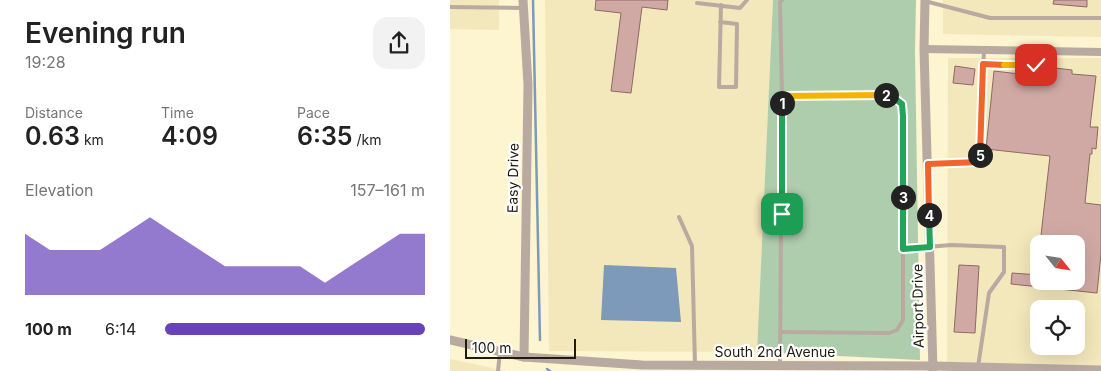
<!DOCTYPE html>
<meta charset="utf-8">
<style>
body{margin:0;font-family:Inter,sans-serif;background:#f2f2f2;color:#222;height:100vh;display:flex;flex-direction:column;font-size:19px;white-space:nowrap}
*{box-sizing:border-box;margin:0}
p{font-size:16px;color:#767676}
.icon{flex:none;width:28px;height:28px;fill:none;stroke:currentColor;stroke-width:2;stroke-linecap:round;stroke-linejoin:round}
.map{position:relative;flex:1;overflow:hidden}
.side{display:flex;flex-direction:column;background:#fff;width:450px}
.side>*{flex:none}
.needle{width:32px;rotate:120deg}
.buttons{position:absolute;left:580px;top:235px;display:grid;gap:10px}
.buttons a{display:grid;place-items:center;width:55px;height:55px;border-radius:10px;background:#fff;box-shadow:0 5px 20px #0002;font-size:25px}
.scale{position:absolute;left:15px;bottom:12px;width:111px;box-sizing:border-box;padding-left:5px;border:2px solid #1f1b0e;border-top:0;font-size:14px;line-height:18px;white-space:nowrap;color:#1f1b0e;-webkit-text-stroke:4px #fff;paint-order:stroke}
.pin{position:absolute;display:grid;place-items:center;width:42px;height:42px;color:#fff;margin:-21px;border-radius:10px;box-shadow:0 2px 8px #0006}
.km{position:absolute;width:25px;height:25px;margin:-12px;border-radius:50%;background:#222;color:#fff;font-size:14px;line-height:25px;text-align:center}
.round{display:grid;place-items:center;flex:none;width:52px;height:52px;border-radius:15px;background:#f2f2f2}
.overview{display:flex;align-items:center;justify-content:space-between;height:85px;padding:0 25px}
h1{font-size:28px;font-weight:600;line-height:38px}
.stats{display:grid;grid-template-columns:repeat(3,1fr);gap:8px;height:85px;padding:5px 25px}
.stats div{display:grid;align-content:center}
.stats b{font-size:25px;font-weight:600}
.stats small{font-size:14px;font-weight:400}
.stats p{font-size:14px}
.chart{height:140px;padding:10px 25px}
.chart p{display:flex;justify-content:space-between}
.chart svg{width:100%;height:90px;margin-top:5px;fill:#6842ba;opacity:.7}
ul{padding:0 25px;list-style:none;font-size:16px}
li{display:grid;grid-template-columns:80px 60px 1fr;align-items:center;height:38px}
li i{height:12px;border-radius:6px;background:#6842ba}
main{display:flex;flex:1;min-height:0}
.map>svg:first-child{display:block}
.built{fill:#f3e7bc;fill-rule:evenodd}
.green{fill:#aecdad}
.water{fill:#7d9aba}
.lines{fill:none;stroke-linecap:round;stroke-linejoin:round}
.stream{stroke:#7d9aba;stroke-width:2.5}
.building{fill:#d1a9a4;stroke:#8d6964}
.service{stroke:#b8aaa0;stroke-width:4}
.minor{stroke:#b8aaa0;stroke-width:8}
.tertiary{stroke:#b8aaa0;stroke-width:9}
.split-1-casing{stroke:#fff;stroke-width:10}
.split-2-casing{stroke:#fff;stroke-width:10}
.split-3-casing{stroke:#fff;stroke-width:10}
.split-4-casing{stroke:#fff;stroke-width:10}
.split-5-casing{stroke:#fff;stroke-width:10}
.split-6-casing{stroke:#fff;stroke-width:10}
.split-7-casing{stroke:#fff;stroke-width:10}
.split-1{stroke:#22a559;stroke-width:6}
.split-2{stroke:#f5b400;stroke-width:6}
.split-3{stroke:#22a559;stroke-width:6}
.split-4{stroke:#22a559;stroke-width:6}
.split-5{stroke:#f0652b;stroke-width:6}
.split-6{stroke:#f0652b;stroke-width:6}
.split-7{stroke:#f5b400;stroke-width:6}
.labels{text-anchor:middle;stroke-width:4.5;stroke-linejoin:round;paint-order:stroke}
.street-label{font-size:14px;fill:#1f1b0e;stroke:#fff}
</style>
<main>
<section class="side">
<div class="overview"><div><h1>Evening run</h1><p>19:28</p></div><a class="round"><svg class="icon" aria-label="share" viewBox="0 0 24 24"><path d="M12 15V3M7 8l5-5 5 5M5 13v7h14v-7"/></svg></a></div>
<div class="stats">
<div><p>Distance</p><b>0.63<small> km</small></b></div>
<div><p>Time</p><b>4:09</b></div>
<div><p>Pace</p><b>6:35<small> /km</small></b></div>
</div>
<div class="chart"><p><span>Elevation</span>157–161 m</p>
<svg viewBox="0 0 160 44" preserveAspectRatio="none"><path d="M0 44V14L10 22L20 22L30 22L40 14L50 6L60 14L70 22L80 30L90 30L100 30L110 30L120 38L130 30L140 22L150 14L160 14V44z"/></svg>
</div>
<ul>
<li><b>100 m</b>6:14<i style="width:100%"></i></li>
</ul>
</section>
<div class="map">
<svg width="651" height="371" viewBox="0 0 651 371">
<rect width="100%" height="100%" fill="#fdf4d0"/>
<!-- built -->
<g class="built">
<polygon points="0,0 49,0 49,30 0,29"/>
<polygon points="95,0 323,0 307,352 99,351"/>
<polygon points="493,0 651,0 651,37 493,34"/>
<path d="M 498,58 L 651,58 L 651,371 L 497,371 ZM 589,244 L 626,244 L 626,281 L 589,281 ZM 589,309 L 626,309 L 626,346 L 589,346 Z"/>
<polygon points="0,359 56,371 0,371"/>
</g>
<!-- green -->
<polygon class="green" points="323,0 466,0 465,52 470,360 307,352"/>
<!-- water -->
<polygon class="water" points="154,265 226,268 231,322 151,320"/>
<g class="lines">
<!-- stream -->
<g class="stream">
<polyline points="83,0 90,340"/>
<polyline points="97,369 100,371"/>
</g>
</g>
<!-- building -->
<g class="building">
<polygon points="146,0 218,0 217,10 192,7 181,93 161,91 171,13 145,10"/>
<polygon points="604,0 637,0 637,7 603,4"/>
<polygon points="505,66 525,69 523,85 503,83"/>
<polygon points="605,68 622,70 622,74 646,76 640,127 648,127 646,149 642,148 642,154 640,154 635,203 651,205 651,254 647,293 561,284 562,273 589,275 589,281 626,281 626,244 590,244 600,156 536,149 544,71 604,78"/>
<polygon points="509,265 529,266 525,333 504,332"/>
</g>
<g class="lines">
<!-- service -->
<g class="service">
<polyline points="475,1 540,18 651,18"/>
<polyline points="247,3 290,8 297,0"/>
<polyline points="0,7 73,8"/>
<polyline points="270,22 287,24 286,87 269,87 271,5"/>
<polyline points="533,64 594,64 598,61 600,52"/>
<polyline points="477,164 529,162 534,50"/>
<polyline points="229,217 242,246 245,365"/>
<polyline points="453,249 501,245 554,247 554,272 539,293 528,367"/>
<polyline points="331,332 439,333 447,330 453,320 453,116 452,104 439,95 332,96"/>
<polyline points="330,365 332,96 330,2 332,0"/>
<polyline points="48,371 50,352"/>
</g>
<!-- minor -->
<polyline class="minor" points="474,49 651,52"/>
<!-- tertiary -->
<g class="tertiary">
<polyline points="73,0 78,85 74,357"/>
<polyline points="475,0 474,49 483,371"/>
<polyline points="0,340 74,357 192,365 483,366 651,370"/>
</g>
</g>
<g class="lines">
<defs>
<polyline id="split-1" points="332,214 332,103"/>
<polyline id="split-2" points="332,103 332,96 436,95"/>
<polyline id="split-3" points="436,95 440,95 452,104 453,116 453,197"/>
<polyline id="split-4" points="453,197 453,249 480,247 479,215"/>
<polyline id="split-5" points="479,215 478,164 529,162 530,155"/>
<polyline id="split-6" points="530,155 533,64 554,65"/>
<polyline id="split-7" points="554,65 586,65"/>
</defs>
<!-- split-1 casing -->
<use href="#split-1" class="split-1-casing"/>
<!-- split-2 casing -->
<use href="#split-2" class="split-2-casing"/>
<!-- split-3 casing -->
<use href="#split-3" class="split-3-casing"/>
<!-- split-4 casing -->
<use href="#split-4" class="split-4-casing"/>
<!-- split-5 casing -->
<use href="#split-5" class="split-5-casing"/>
<!-- split-6 casing -->
<use href="#split-6" class="split-6-casing"/>
<!-- split-7 casing -->
<use href="#split-7" class="split-7-casing"/>
<!-- split-1 -->
<use href="#split-1" class="split-1"/>
<!-- split-2 -->
<use href="#split-2" class="split-2"/>
<!-- split-3 -->
<use href="#split-3" class="split-3"/>
<!-- split-4 -->
<use href="#split-4" class="split-4"/>
<!-- split-5 -->
<use href="#split-5" class="split-5"/>
<!-- split-6 -->
<use href="#split-6" class="split-6"/>
<!-- split-7 -->
<use href="#split-7" class="split-7"/>
</g>
<g class="labels">
<!-- street labels -->
<g class="street-label">
<text transform="translate(63 178) rotate(-89)" y="5">Easy Drive</text>
<text transform="translate(468 306) rotate(-91)" y="5">Airport Drive</text>
<text x="325" y="357">South 2nd Avenue</text>
</g>
</g>
</svg>
<div class="buttons">
<a><svg class="needle" viewBox="-14 -14 28 28"><path d="M0-13l5 13h-10z" fill="#e53935"/><path d="M0 13l5-13h-10z" fill="#767676"/></svg></a>
<a><svg class="icon" aria-label="locate" viewBox="0 0 24 24"><circle cx="12" cy="12" r="6"/><path d="M12 2v4M12 18v4M2 12h4M18 12h4"/></svg></a>
</div>
<div class="scale">100 m</div>
<div class="pin" style="left:332px;top:214px;background:#1e9e55"><svg class="icon" aria-label="arrive" viewBox="0 0 24 24"><path d="M6 21V4h12l-3 4 3 4H6"/></svg></div>
<div class="pin" style="left:586px;top:65px;background:#d93025"><svg class="icon" aria-label="check" viewBox="0 0 24 24"><path d="M5 12l5 5 9-10"/></svg></div>
<b class="km" style="left:332px;top:103px">1</b>
<b class="km" style="left:436px;top:95px">2</b>
<b class="km" style="left:453px;top:197px">3</b>
<b class="km" style="left:479px;top:215px">4</b>
<b class="km" style="left:530px;top:155px">5</b>
</div>
</main>
